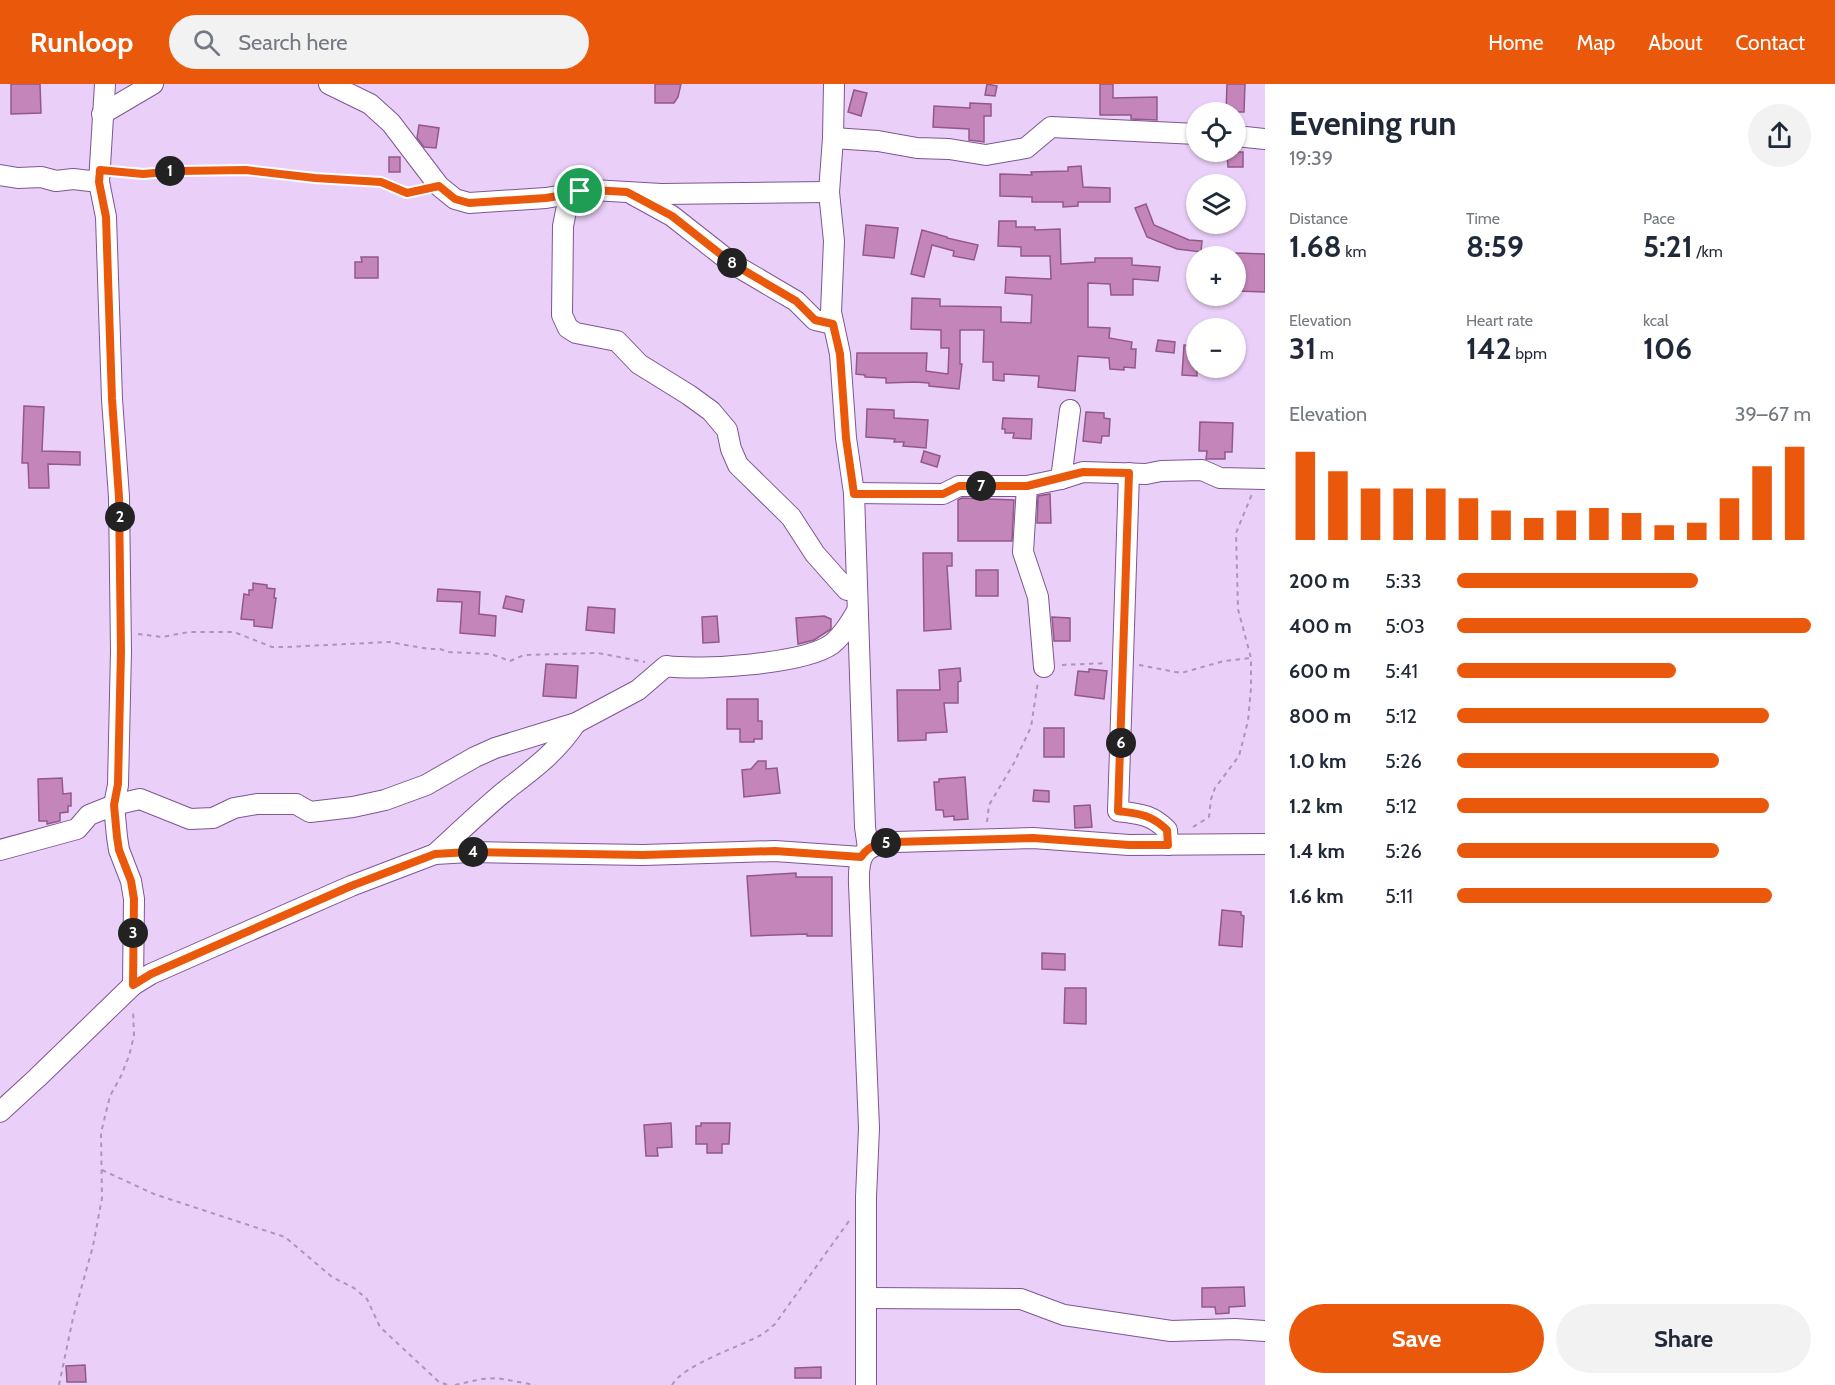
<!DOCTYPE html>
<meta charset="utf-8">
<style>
body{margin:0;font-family:Cabin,sans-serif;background:#f2f2f3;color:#1f2937;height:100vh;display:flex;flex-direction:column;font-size:22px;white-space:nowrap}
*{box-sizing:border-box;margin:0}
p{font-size:20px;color:#747a83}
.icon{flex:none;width:33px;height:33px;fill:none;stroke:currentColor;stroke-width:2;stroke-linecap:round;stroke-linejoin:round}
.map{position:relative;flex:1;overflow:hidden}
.drawer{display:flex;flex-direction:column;background:#fff;width:570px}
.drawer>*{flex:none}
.controls{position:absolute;left:1186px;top:18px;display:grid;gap:12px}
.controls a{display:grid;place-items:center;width:60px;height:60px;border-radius:50%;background:#fff;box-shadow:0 2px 4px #0004;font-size:30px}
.pin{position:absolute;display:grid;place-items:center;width:51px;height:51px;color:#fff;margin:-26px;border:3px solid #fff;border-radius:50%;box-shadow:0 2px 6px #0007}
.km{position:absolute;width:30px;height:30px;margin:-15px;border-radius:50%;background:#222;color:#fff;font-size:16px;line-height:30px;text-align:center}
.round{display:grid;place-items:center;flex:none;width:63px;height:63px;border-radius:32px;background:#f2f2f3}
.head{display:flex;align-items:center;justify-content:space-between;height:102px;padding:0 24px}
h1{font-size:33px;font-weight:800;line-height:45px}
.stats{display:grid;grid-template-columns:repeat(3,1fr);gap:9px;height:102px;padding:6px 24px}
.stats div{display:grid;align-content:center}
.stats b{font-size:30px;font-weight:800}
.stats small{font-size:16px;font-weight:400}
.stats p{font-size:16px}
.chart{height:168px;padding:12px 24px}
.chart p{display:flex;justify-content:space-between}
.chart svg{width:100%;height:108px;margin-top:6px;stroke:#ea580c;stroke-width:6}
.primary-button{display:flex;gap:12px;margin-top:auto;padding:12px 24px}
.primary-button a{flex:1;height:69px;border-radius:36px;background:#ea580c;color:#fff;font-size:24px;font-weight:800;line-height:69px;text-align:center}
.primary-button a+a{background:#f2f2f3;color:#1f2937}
ul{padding:0 24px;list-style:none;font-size:20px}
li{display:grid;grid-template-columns:96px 72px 1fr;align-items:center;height:45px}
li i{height:15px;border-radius:8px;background:#ea580c}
header{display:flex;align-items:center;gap:36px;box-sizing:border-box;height:84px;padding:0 30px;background:#ea580c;color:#fff}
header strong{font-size:28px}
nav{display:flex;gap:33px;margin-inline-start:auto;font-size:21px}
.search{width:420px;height:54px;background:#f2f2f3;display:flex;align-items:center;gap:15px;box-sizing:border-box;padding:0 21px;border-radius:33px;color:#747a83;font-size:22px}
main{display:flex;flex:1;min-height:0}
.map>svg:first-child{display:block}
.building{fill:#c485ba;stroke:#93588a;stroke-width:1.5}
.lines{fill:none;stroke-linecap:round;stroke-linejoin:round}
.minor-casing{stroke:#7d5693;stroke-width:22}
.path{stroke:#ac95b9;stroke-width:2;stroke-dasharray:4.5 4.5;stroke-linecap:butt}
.minor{stroke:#fff;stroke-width:20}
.route-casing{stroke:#fff;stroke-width:12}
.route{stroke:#ea580c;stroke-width:8}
</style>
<header>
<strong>Runloop</strong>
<div class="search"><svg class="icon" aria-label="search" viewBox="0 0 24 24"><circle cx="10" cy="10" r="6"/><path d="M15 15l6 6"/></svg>Search here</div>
<nav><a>Home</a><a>Map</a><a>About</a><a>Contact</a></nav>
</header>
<main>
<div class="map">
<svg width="1265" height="1301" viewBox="0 0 1265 1301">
<rect width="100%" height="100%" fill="#ead0f9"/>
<!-- building -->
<g class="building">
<polygon points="11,0 40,0 41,29 11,30"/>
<polygon points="655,0 681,0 678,13 674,19 655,19"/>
<polygon points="987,0 997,2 995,12 985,11"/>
<polygon points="1100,0 1113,0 1113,14 1157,13 1157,36 1131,35 1131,31 1100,31"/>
<polygon points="1227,0 1245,0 1244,28 1226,28"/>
<polygon points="854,6 867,9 861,32 848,28"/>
<polygon points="970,19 991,20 991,32 984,32 984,58 969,56 969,45 933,43 934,22 970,24"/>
<polygon points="419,41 439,44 436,64 424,63 417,54"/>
<polygon points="1227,68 1243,68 1243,83 1228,83"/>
<rect x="389" y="73" width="11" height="15"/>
<polygon points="1081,82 1083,103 1110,104 1110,118 1078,118 1078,122 1063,123 1063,118 1032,118 1032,113 1000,112 1000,90 1032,91 1031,88 1068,87 1068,83"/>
<polygon points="1146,120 1154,141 1189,156 1202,157 1201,168 1177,165 1147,153 1135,124"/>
<polygon points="999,137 1016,137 1016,143 1035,143 1035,146 1060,145 1061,180 1095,178 1095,174 1132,174 1132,181 1160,183 1158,197 1133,195 1133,211 1111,211 1110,200 1088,199 1088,243 1110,244 1109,254 1132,258 1131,265 1136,265 1135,284 1124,283 1124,286 1110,285 1109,274 1078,272 1075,307 1038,303 1039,292 1004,290 1004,297 993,296 993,278 983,278 984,246 960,246 960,280 962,280 959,305 929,302 929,299 915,298 886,299 886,294 865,293 865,291 856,290 857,269 927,269 926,287 948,290 949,264 941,264 941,246 911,245 912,214 940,215 940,222 1001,223 1001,238 1031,239 1032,211 1005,209 1006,193 1051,195 1050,172 1021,172 1021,163 998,162"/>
<polygon points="866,141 898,144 894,174 863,171"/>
<polygon points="922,146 947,153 947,154 978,161 974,176 953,172 954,167 932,161 924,193 911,190"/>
<polygon points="1236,169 1265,170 1265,208 1236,207 1236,191 1242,192 1236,189"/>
<polygon points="361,173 378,173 378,194 355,194 355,178 362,178"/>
<polygon points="1158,256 1175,258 1174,269 1156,267"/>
<polygon points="1184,261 1197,262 1197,292 1182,291"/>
<polygon points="24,322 44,323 42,367 80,368 80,381 48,380 49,404 29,404 28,379 22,379"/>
<polygon points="867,325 894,326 894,334 928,336 926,364 903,362 904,358 894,358 895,355 866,353"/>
<polygon points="1086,328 1104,329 1104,334 1110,335 1109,352 1102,352 1101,359 1083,357"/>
<polygon points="1003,334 1032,335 1031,355 1013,354 1014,349 1005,349 1005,345 1002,345"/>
<polygon points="1200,338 1233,339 1232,368 1225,368 1225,375 1206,375 1207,367 1199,367"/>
<polygon points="924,367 940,372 937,383 921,378"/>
<polygon points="1050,410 1051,439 1037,439 1038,412"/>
<polygon points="962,414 1014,416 1012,457 958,457 958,416"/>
<polygon points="923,469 952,469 952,482 947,482 951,545 924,547"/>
<rect x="976" y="486" width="22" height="26"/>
<polygon points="253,499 267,501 267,504 275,505 274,514 276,514 272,544 254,542 254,536 241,535 244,510 249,511 249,506 253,506"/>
<polygon points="438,505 480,508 479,530 496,532 495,552 460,549 462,518 437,517"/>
<polygon points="506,512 524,516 522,528 503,524"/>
<polygon points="588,523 615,525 614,549 586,546"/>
<polygon points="717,532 719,558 703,559 702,533"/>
<polygon points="824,532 831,535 831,545 814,556 798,560 796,534"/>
<polygon points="1052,533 1070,534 1070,557 1054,557"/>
<polygon points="546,580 578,582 576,614 543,612"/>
<polygon points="960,584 961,597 958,598 958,619 944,619 947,648 926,649 926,656 898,657 897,606 940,606 939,586"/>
<polygon points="1089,585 1107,587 1104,615 1075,611 1078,587 1089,588"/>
<polygon points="727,615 758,615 758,637 762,637 762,655 754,655 754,658 740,658 740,645 727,645"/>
<rect x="1044" y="644" width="20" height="29"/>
<polygon points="758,677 766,677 766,685 777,684 780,709 744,713 742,686 751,685"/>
<polygon points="965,693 968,735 954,736 954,732 944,733 943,726 936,726 934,698 939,698 939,695"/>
<polygon points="62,694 63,710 71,709 71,722 68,722 68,728 60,729 60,737 47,740 47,737 39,737 38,695"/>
<polygon points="1034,706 1049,707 1049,718 1033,717"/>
<polygon points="1090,721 1092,743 1075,744 1074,722"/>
<polygon points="796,789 796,793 832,793 832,852 807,852 807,850 751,852 747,792"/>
<polygon points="1222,826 1241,828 1241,831 1244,832 1242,863 1219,861"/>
<polygon points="1042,869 1065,870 1065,886 1042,885"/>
<polygon points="1065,904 1086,904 1086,940 1064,939"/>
<polygon points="671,1039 672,1063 657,1064 658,1072 646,1072 644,1041"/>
<polygon points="701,1039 730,1039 729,1060 722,1060 722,1069 707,1069 707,1060 696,1060 696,1042 701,1042"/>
<polygon points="1244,1203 1245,1222 1229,1223 1229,1229 1216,1230 1215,1223 1202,1223 1202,1204"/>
<polygon points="85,1281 86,1298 67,1298 66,1282"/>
<polygon points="821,1283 821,1294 795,1294 795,1284"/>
</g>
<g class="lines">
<defs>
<g id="minor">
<polyline points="105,0 99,98 106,133 112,315 119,413 121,567 118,701 114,721 117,753 119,766 131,797 134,815 133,901"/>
<polyline points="329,0 370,20 391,39 439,102 455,115 469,119 546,114 593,106 661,110 829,108"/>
<polyline points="834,0 833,54 829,108 834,157 831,228 840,270 846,354 854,409 865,743 868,764"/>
<polyline points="102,30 153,0"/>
<polyline points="1236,52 1265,55"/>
<polyline points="833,54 878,57 917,64 949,65 986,71 1026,64 1051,43 1197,50"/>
<polyline points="0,91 18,94 41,93 56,97 73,95 99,98"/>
<polyline points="580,107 566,127 563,142 562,231 568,244 576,249 617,257 639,280 689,311 711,327 727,346 731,365 738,381 791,433 815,470 847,506"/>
<polyline points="632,110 672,132 733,180 796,217 815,236 833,240"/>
<path d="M 1129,389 L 1118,727 C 1139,730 1151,730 1167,746 L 1168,761"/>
<polyline points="1061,395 1083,388 1146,390 1161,387 1202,386 1220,394 1265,395"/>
<polyline points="854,409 943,410 959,402 1027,402"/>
<polyline points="1044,583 1038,513 1023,468 1027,402 1061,395 1070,326"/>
<path d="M 0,766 L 77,745 L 89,731 L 114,721 L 140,715 L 190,735 L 213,734 L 234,724 L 257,720 L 296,720 L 310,728 L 353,723 L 385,716 L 426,701 L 475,673 L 495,664 L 576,639 L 638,606 L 666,582 C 700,587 804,580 832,560 C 843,551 850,539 857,527"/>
<path d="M 435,770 C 458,749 481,727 505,707 C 533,685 556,669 576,639"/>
<polyline points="0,1028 37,994 133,901 151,890 351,802 435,770 470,768 643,771 775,767 861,773"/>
<polyline points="868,1214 1021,1215 1064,1231 1171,1247 1235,1245 1265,1247"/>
<path d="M 866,1301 L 866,1113 L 869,1044 L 859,800 C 858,769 864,761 895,758 L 1033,754 L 1129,761 L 1265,760"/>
</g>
</defs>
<!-- minor casing -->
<use href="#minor" class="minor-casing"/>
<!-- path -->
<g class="path">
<polyline points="116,87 143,90 178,87 246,86 315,94 381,98 407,109 422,106"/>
<polyline points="138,550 162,553 189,548 234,548 272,563 285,563 389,558 429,565 440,565 449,568 491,570 510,577 524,571 598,569 645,578"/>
<polyline points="1062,581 1107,579"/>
<polyline points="1139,581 1181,589 1224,577 1251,574"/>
<polyline points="987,738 989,721 1014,679 1031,643 1038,597"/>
<polyline points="1193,743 1209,733 1211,715 1215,704 1239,672 1248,637 1251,604 1251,574 1238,525 1236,449 1252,410"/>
<polyline points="102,1086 154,1110 285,1153 332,1193 354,1204 367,1215 380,1243 439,1298 448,1301"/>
<polyline points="59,1301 73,1234 93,1162 102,1114 101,1049 110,1012 121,992 129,972 134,952 133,925"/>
<polyline points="455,1301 482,1295 497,1294 535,1301"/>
<path d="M 672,1301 C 683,1281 739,1263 761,1251 C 766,1248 770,1244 775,1240 L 849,1137"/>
</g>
<!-- minor -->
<use href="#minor" class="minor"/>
</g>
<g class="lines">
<defs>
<path id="route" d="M 100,86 L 143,90 L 178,87 L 246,86 L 315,94 L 381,98 L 407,109 L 439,102 L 455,115 L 469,119 L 546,114 L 593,106 L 627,108 L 672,132 L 733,180 L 796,217 L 815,236 L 833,240 L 840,270 L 846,354 L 854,410 L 943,410 L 959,402 L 1027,402 L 1083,388 L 1129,389 L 1118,727 C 1139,730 1151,730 1167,746 L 1168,761 L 1129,761 L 1033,754 L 895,758 C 880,759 870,760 861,773 L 775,767 L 643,771 L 470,768 L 435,770 L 351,802 L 151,890 L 133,901 L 134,815 L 131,797 L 119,766 L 117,753 L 114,721 L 118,700 L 121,567 L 119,413 L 112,315 L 106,133 L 99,98 Z"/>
</defs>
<!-- route casing -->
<use href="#route" class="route-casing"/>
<!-- route -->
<use href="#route" class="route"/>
</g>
</svg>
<div class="controls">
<a><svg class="icon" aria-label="locate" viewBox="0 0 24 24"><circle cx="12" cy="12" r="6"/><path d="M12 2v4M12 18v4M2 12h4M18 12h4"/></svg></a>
<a><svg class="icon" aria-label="layers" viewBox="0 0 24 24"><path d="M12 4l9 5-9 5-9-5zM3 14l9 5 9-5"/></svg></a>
<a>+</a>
<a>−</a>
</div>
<div class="pin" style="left:580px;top:107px;background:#1e9e55"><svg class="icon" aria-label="arrive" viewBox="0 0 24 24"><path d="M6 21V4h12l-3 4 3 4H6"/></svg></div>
<b class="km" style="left:170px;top:87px">1</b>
<b class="km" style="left:120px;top:433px">2</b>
<b class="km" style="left:133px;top:849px">3</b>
<b class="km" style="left:473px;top:768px">4</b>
<b class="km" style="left:886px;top:759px">5</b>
<b class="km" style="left:1121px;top:659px">6</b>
<b class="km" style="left:981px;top:402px">7</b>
<b class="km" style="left:732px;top:179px">8</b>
</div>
<section class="drawer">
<div class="head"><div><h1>Evening run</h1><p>19:39</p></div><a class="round"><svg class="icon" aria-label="share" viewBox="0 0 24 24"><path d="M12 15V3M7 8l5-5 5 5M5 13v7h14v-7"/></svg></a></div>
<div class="stats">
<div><p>Distance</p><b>1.68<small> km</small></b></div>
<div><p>Time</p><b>8:59</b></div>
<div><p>Pace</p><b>5:21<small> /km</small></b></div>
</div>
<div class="stats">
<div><p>Elevation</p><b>31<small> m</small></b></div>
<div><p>Heart rate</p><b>142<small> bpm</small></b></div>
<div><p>kcal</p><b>106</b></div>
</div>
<div class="chart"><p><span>Elevation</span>39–67 m</p>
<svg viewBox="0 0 160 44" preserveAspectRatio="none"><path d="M5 44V8M15 44V16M25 44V23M35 44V23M45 44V23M55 44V27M65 44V32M75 44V35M85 44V32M95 44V31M105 44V33M115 44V38M125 44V37M135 44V27M145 44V14M155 44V6"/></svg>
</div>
<ul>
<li><b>200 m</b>5:33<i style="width:68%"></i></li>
<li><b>400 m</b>5:03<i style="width:100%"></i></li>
<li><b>600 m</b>5:41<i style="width:62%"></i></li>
<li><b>800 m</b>5:12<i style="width:88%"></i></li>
<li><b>1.0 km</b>5:26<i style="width:74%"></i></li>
<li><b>1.2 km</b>5:12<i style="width:88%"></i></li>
<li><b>1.4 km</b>5:26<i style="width:74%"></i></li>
<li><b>1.6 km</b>5:11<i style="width:89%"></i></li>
</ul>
<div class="primary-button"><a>Save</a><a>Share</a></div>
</section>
</main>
